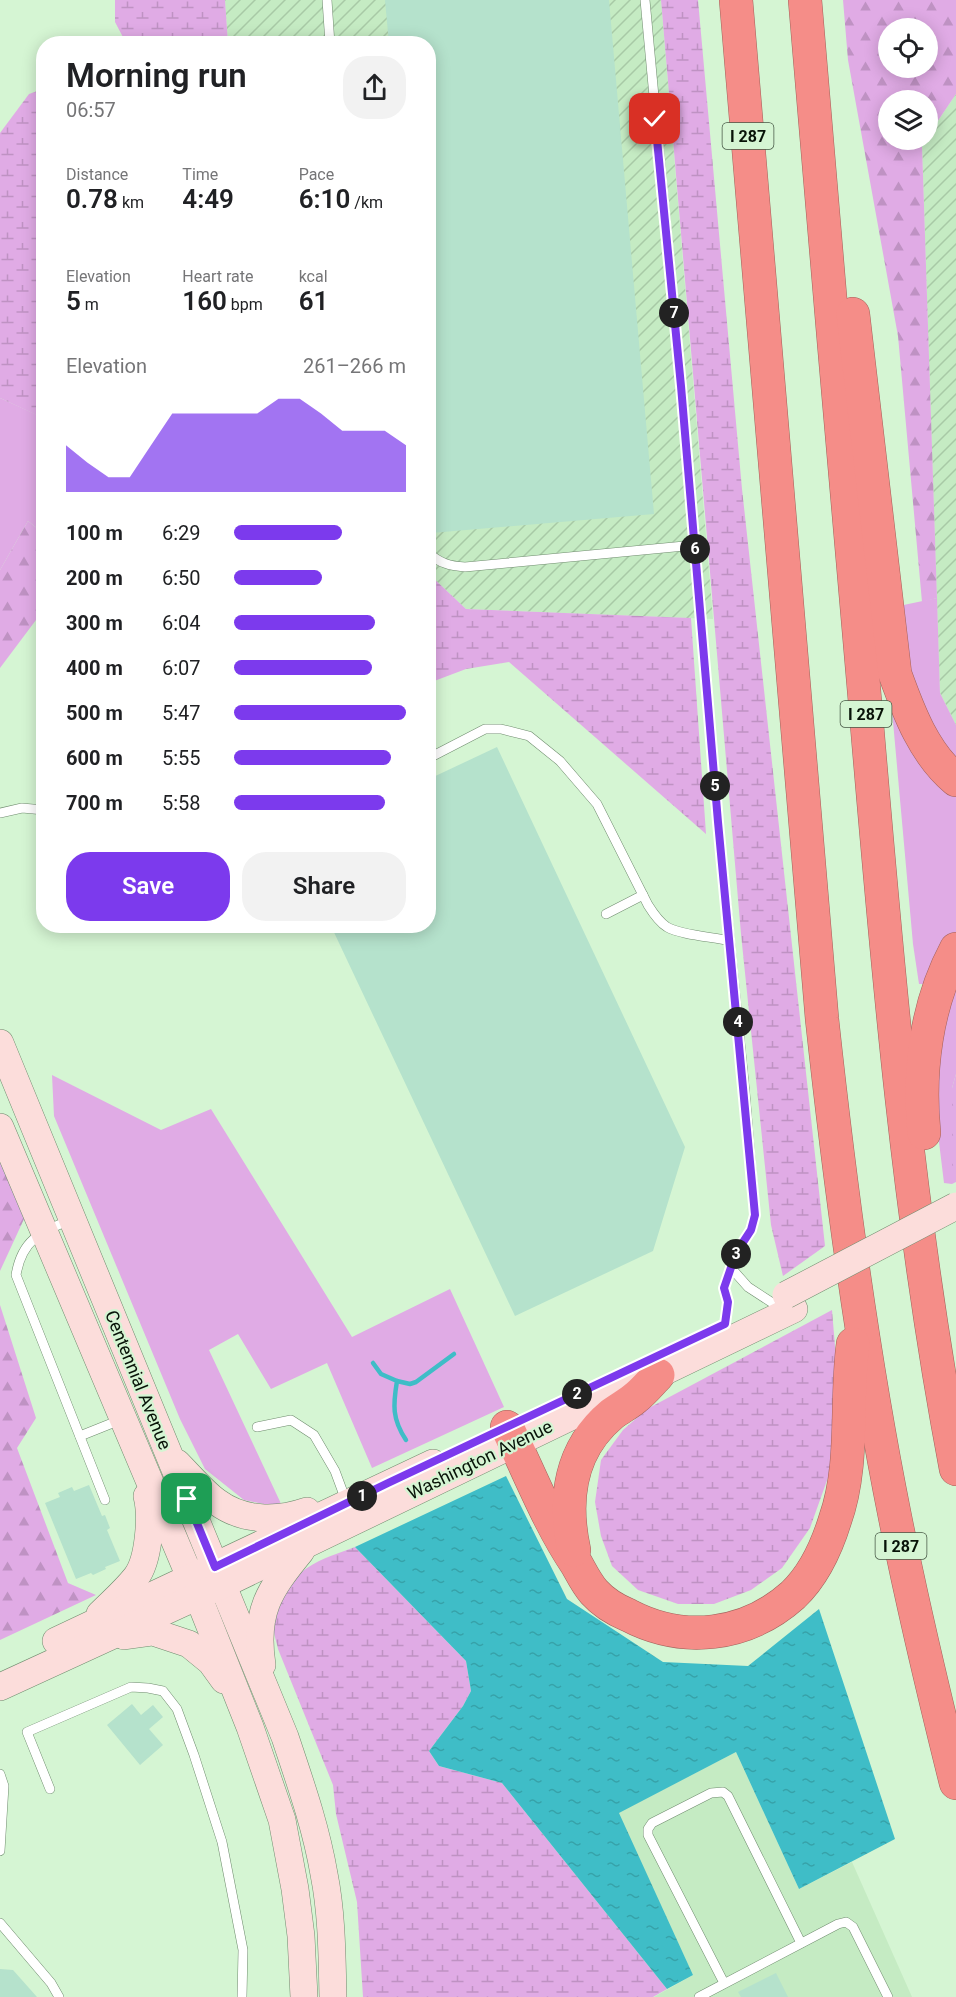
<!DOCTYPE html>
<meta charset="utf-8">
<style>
body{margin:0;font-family:Roboto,sans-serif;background:#f2f2f2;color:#202124;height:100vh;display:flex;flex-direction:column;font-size:22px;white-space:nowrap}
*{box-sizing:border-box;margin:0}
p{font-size:20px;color:#757577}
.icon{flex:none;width:33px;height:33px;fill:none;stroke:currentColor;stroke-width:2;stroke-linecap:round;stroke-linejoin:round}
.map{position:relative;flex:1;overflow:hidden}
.panel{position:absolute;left:36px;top:36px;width:400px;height:897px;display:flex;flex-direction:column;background:#fff;border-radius:24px;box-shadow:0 3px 15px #0003}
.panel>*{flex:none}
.fabs{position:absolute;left:878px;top:18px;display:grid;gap:12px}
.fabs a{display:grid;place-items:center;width:60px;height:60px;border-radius:50%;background:#fff;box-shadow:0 3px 15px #0003;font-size:30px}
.pin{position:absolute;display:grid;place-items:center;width:51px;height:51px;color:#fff;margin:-26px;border-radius:12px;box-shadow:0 3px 9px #0006}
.km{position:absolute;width:30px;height:30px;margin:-15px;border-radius:50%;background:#222;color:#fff;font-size:16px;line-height:30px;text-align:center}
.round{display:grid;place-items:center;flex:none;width:63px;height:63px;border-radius:24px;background:#f2f2f2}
.overview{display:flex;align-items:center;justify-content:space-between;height:102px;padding:0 30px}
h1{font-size:33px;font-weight:600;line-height:45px}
.figures{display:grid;grid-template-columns:repeat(3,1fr);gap:9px;height:102px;padding:6px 30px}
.figures div{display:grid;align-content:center}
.figures b{font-size:26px;font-weight:600}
.figures small{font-size:16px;font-weight:400}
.figures p{font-size:16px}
.chart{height:168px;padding:12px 30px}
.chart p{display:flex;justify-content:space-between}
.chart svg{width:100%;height:108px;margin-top:6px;fill:#7c3aed;opacity:.7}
.primary-button{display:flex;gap:12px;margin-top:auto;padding:12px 30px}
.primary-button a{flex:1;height:69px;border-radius:24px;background:#7c3aed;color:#fff;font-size:24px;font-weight:600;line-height:69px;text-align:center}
.primary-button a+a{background:#f2f2f2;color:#202124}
ul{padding:0 30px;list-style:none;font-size:20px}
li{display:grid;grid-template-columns:96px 72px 1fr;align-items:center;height:45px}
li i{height:15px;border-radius:8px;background:#7c3aed}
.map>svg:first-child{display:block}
.built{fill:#c5ebc3}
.industrial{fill:url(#industrial-furrows)}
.green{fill:#e0abe5}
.forest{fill:url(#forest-firs);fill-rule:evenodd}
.wetland{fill:url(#wetland-marsh)}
.water{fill:url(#water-ripples)}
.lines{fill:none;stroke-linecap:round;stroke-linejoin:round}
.stream{stroke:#3fbdc7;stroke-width:4.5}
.building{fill:#b5e2cc}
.lane-casing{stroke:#6f8c6e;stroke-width:10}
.secondary-casing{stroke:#6f8c6e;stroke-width:28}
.highway-casing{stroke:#a2625b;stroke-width:34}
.lane{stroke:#fff;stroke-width:9}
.secondary{stroke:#fcdddb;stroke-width:27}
.highway{stroke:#f58d88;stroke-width:33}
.secondary-bridge-casing{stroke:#6f8c6e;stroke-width:28;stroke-linecap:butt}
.secondary-bridge{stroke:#fcdddb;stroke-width:27}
.route-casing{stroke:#fff;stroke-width:12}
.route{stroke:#7c3aed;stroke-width:8}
.labels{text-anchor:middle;stroke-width:4.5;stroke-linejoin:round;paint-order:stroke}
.shield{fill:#d5f5d3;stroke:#465745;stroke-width:1.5}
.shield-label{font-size:16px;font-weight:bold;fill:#081308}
.street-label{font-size:18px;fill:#081308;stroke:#d5f5d3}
</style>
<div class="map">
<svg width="956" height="1997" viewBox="0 0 956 1997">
<defs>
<pattern id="industrial-furrows" width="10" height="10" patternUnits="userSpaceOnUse" patternTransform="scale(1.5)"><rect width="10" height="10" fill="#c5ebc3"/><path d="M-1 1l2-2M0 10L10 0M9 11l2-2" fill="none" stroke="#a8c9a6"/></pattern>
<pattern id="forest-firs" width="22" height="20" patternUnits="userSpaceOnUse" patternTransform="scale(1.5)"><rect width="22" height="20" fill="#e0abe5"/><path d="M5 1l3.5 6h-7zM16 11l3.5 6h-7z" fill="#bf92c3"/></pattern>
<pattern id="wetland-marsh" width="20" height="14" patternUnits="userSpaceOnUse" patternTransform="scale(1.5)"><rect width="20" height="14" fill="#e0abe5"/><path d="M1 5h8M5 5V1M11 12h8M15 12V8" fill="none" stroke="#bf92c3"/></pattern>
<pattern id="water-ripples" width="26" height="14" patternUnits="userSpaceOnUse" patternTransform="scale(1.5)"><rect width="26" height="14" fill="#3fbdc7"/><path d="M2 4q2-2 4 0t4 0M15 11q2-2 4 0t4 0" fill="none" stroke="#36a2a9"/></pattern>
</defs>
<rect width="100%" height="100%" fill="#d5f5d3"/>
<!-- built -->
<polygon class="built" points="736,1752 799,1889 852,1862 912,1997 654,1997 693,1975 618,1813"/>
<!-- industrial -->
<g class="industrial">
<polygon points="225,0 661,0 713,619 466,609 429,574 429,44 228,43"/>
<polygon points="956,94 956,725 940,693 922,145"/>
</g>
<!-- green -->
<g class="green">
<polygon points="0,398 44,418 43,533 28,521 0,570"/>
<polygon points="937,598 940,693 956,725 956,766 917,709 894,607"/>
<polygon points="890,688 956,793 956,935 926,984 919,984 913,944"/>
<polygon points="956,973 956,1074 952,1088 952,1184 944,1183 933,1093 954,977"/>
<polygon points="52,1075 161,1130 211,1109 352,1337 450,1289 504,1407 372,1468 327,1363 271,1389 238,1334 209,1350 283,1508 244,1500 205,1469 180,1419 54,1116"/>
</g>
<!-- forest -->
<g class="forest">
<path d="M 843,0 L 956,0 L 956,94 L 927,137 L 927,100 L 888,100 L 888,140 L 926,140 L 922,145 L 937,598 L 922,602 L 898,336 L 848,60 ZM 927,28 L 927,68 L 888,68 L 888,28 Z"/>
<polygon points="28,521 43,533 43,614 39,616 0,668 0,570"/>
<polygon points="956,1074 956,1182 952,1184 952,1088"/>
<polygon points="0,1160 24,1219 0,1271"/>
<polygon points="0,1305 36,1418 17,1448 68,1583 96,1595 0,1640"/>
</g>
<!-- wetland -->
<g class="wetland">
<polygon points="115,0 225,0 228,43 124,43 125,41 115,22"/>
<polygon points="661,0 698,0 742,489 825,1246 783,1276 771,1225 741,934"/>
<polygon points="43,89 44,89 43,418 0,398 0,133 29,94"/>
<polygon points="429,574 466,609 691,618 706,834 509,662 466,669 429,683"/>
<polygon points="832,1310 839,1395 830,1472 810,1528 782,1568 751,1590 714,1604 678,1604 638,1590 612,1566 601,1536 595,1502 601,1460 623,1430 647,1409"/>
<path d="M 355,1547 L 466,1661 L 471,1691 L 463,1706 L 429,1751 L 439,1766 L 502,1783 L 667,1989 L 653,1997 L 363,1997 L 357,1902 L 336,1814 L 333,1785 L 278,1649 C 277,1643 274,1636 274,1630 C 275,1609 290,1579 307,1568 C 322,1558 339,1553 355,1547 Z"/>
</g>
<!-- water -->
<polygon class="water" points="506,1476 567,1599 663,1662 748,1666 819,1609 895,1839 799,1889 736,1752 619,1813 693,1975 667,1989 502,1783 439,1766 429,1751 463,1706 471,1691 466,1661 355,1547"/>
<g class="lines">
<!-- stream -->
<g class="stream">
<path d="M 373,1363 L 381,1374 L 397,1381 C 393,1405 392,1419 406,1440"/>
<polyline points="397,1381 410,1384 416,1382 454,1354"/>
</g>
</g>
<!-- building -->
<g class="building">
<polygon points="385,0 609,0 654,514 431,533 429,509 429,44 389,44"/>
<polygon points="497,747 685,1147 653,1251 515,1316 331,926 429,926 429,779"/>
<polygon points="89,1485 102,1516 105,1515 110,1528 107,1530 120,1561 105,1567 106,1569 93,1575 91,1573 76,1579 45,1503 60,1497 58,1493 72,1487 74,1491"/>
<polygon points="132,1704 141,1715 153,1705 163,1717 149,1729 163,1745 140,1765 107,1725"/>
<polygon points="0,1969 13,1970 37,1997 0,1997"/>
<polygon points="776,1973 788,1997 741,1997 738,1992"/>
</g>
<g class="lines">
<defs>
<g id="lane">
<polyline points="327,0 330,44"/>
<polyline points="645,0 681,386 718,822 745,1093 755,1215 751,1230 737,1253 724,1288 728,1302 725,1324"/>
<path d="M 429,553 C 439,563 450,566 465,567 L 695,545"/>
<path d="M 429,758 L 485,729 L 501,729 L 529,736 L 560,761 L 597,804 L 648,905 C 653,913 659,922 667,927 C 681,935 713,937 730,941"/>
<polyline points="0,813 22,808 44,810"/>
<polyline points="606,914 643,895"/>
<path d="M 70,1220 C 39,1233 22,1240 16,1275 L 105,1500"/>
<polyline points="732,1269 748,1287 771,1302"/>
<polyline points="257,1427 291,1420 314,1435 335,1471 345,1498"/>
<polyline points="80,1436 120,1420"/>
<polyline points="0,1774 4,1786 0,1851"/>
<polyline points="50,1789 27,1732 131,1687 148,1688 163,1691 177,1709 194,1755 222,1842 243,1950 242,1997"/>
<polyline points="0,1923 51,1983 59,1997"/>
<polyline points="724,1983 648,1835 648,1829 652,1823 711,1793 723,1792 728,1796 801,1943"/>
<polyline points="699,1997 838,1924 846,1922 853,1927 888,1997"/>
</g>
<g id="secondary">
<path d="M 0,1043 L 285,1737 C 300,1782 316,1827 324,1874 C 332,1914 332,1956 333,1997"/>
<polyline points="0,1127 198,1596 250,1727 282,1820 295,1889 301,1936 304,1997"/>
<path d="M 177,1463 C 190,1476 203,1492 217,1502 C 244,1522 278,1521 307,1511"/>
<path d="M 100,1614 C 112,1602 125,1591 136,1577 C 149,1560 152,1516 147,1496"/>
<polyline points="124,1636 153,1632 189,1644 211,1662 224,1680"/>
<polyline points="56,1641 433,1463"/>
<path d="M 262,1665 C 254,1612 269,1590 301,1551"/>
<polyline points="0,1687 222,1585 794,1309"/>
</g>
<g id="highway">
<path d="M 736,0 L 822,1019 C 840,1186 862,1353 895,1517 C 913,1607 934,1695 956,1783"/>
<path d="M 805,0 C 825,242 846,483 867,725 C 888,974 909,1223 956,1469"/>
<path d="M 853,314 L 895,674 C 909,713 924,753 956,780"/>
<path d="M 924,1133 C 918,1071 926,1005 956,949"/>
<path d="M 507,1427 C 530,1474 548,1522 577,1565 C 582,1574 587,1584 594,1592 C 603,1602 616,1610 628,1615 C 683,1644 746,1637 793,1595 C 813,1576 827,1546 835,1520 C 855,1464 845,1402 853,1344"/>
<path d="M 574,1550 C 563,1499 570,1449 612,1414 C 620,1408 628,1404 635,1398 C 644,1391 651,1382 658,1375"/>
</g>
</defs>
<!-- lane casing -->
<use href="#lane" class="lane-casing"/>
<!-- secondary casing -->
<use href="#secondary" class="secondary-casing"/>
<!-- highway casing -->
<use href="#highway" class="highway-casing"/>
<!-- lane -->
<use href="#lane" class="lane"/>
<!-- secondary -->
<use href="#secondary" class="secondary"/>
<!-- highway -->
<use href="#highway" class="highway"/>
<defs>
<polyline id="secondary-bridge" points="786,1295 956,1206"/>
</defs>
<!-- secondary-bridge casing -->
<use href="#secondary-bridge" class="secondary-bridge-casing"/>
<!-- secondary-bridge -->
<use href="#secondary-bridge" class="secondary-bridge"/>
</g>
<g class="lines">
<defs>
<polyline id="route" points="187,1499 215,1567 388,1483 725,1324 728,1302 724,1288 736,1253 751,1230 755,1215 718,822 681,386 655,119"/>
</defs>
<!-- route casing -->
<use href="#route" class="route-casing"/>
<!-- route -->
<use href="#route" class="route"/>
</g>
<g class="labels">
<!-- shield labels -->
<g class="shield">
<rect x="722.5" y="123" width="51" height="26" rx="4.5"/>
<rect x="840.5" y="701" width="51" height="26" rx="4.5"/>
<rect x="875.5" y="1533" width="51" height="26" rx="4.5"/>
</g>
<g class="shield-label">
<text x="748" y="142">I 287</text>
<text x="866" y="720">I 287</text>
<text x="901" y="1552">I 287</text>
</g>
<!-- street labels -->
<g class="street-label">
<text transform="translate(138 1380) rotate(68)" y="6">Centennial Avenue</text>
<text transform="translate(480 1460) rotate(-26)" y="6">Washington Avenue</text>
</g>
</g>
</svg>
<div class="fabs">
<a><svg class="icon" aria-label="locate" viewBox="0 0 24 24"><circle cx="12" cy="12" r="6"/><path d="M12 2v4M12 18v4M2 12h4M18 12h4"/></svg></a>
<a><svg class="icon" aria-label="layers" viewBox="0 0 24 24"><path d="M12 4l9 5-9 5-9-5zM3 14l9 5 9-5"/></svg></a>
</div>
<div class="pin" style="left:187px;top:1499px;background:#1e9e55"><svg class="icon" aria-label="arrive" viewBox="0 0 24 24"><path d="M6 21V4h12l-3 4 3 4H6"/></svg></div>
<div class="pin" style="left:655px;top:119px;background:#d93025"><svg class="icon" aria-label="check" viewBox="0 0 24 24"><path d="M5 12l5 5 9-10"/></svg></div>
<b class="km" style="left:362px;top:1496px">1</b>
<b class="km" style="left:577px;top:1394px">2</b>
<b class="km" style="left:736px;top:1254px">3</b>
<b class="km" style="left:738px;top:1022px">4</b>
<b class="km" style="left:715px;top:786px">5</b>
<b class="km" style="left:695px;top:549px">6</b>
<b class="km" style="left:674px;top:313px">7</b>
<section class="panel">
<div class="overview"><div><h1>Morning run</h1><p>06:57</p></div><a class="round"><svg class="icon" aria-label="share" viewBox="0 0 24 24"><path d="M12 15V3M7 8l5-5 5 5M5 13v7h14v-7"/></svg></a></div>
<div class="figures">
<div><p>Distance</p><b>0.78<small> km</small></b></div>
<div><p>Time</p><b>4:49</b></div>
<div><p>Pace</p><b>6:10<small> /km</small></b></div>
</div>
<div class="figures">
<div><p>Elevation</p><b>5<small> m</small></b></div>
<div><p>Heart rate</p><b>160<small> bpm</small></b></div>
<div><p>kcal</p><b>61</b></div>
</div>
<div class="chart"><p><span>Elevation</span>261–266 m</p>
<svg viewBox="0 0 160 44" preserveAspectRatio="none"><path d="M0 44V25L10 32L20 38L30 38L40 25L50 12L60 12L70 12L80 12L90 12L100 6L110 6L120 12L130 19L140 19L150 19L160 25V44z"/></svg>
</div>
<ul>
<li><b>100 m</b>6:29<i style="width:63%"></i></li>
<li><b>200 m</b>6:50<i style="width:51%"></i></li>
<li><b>300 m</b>6:04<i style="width:82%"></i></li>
<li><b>400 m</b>6:07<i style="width:80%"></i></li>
<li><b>500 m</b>5:47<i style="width:100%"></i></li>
<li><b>600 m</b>5:55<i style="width:91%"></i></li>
<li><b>700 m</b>5:58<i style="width:88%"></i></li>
</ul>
<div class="primary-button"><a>Save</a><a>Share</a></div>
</section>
</div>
